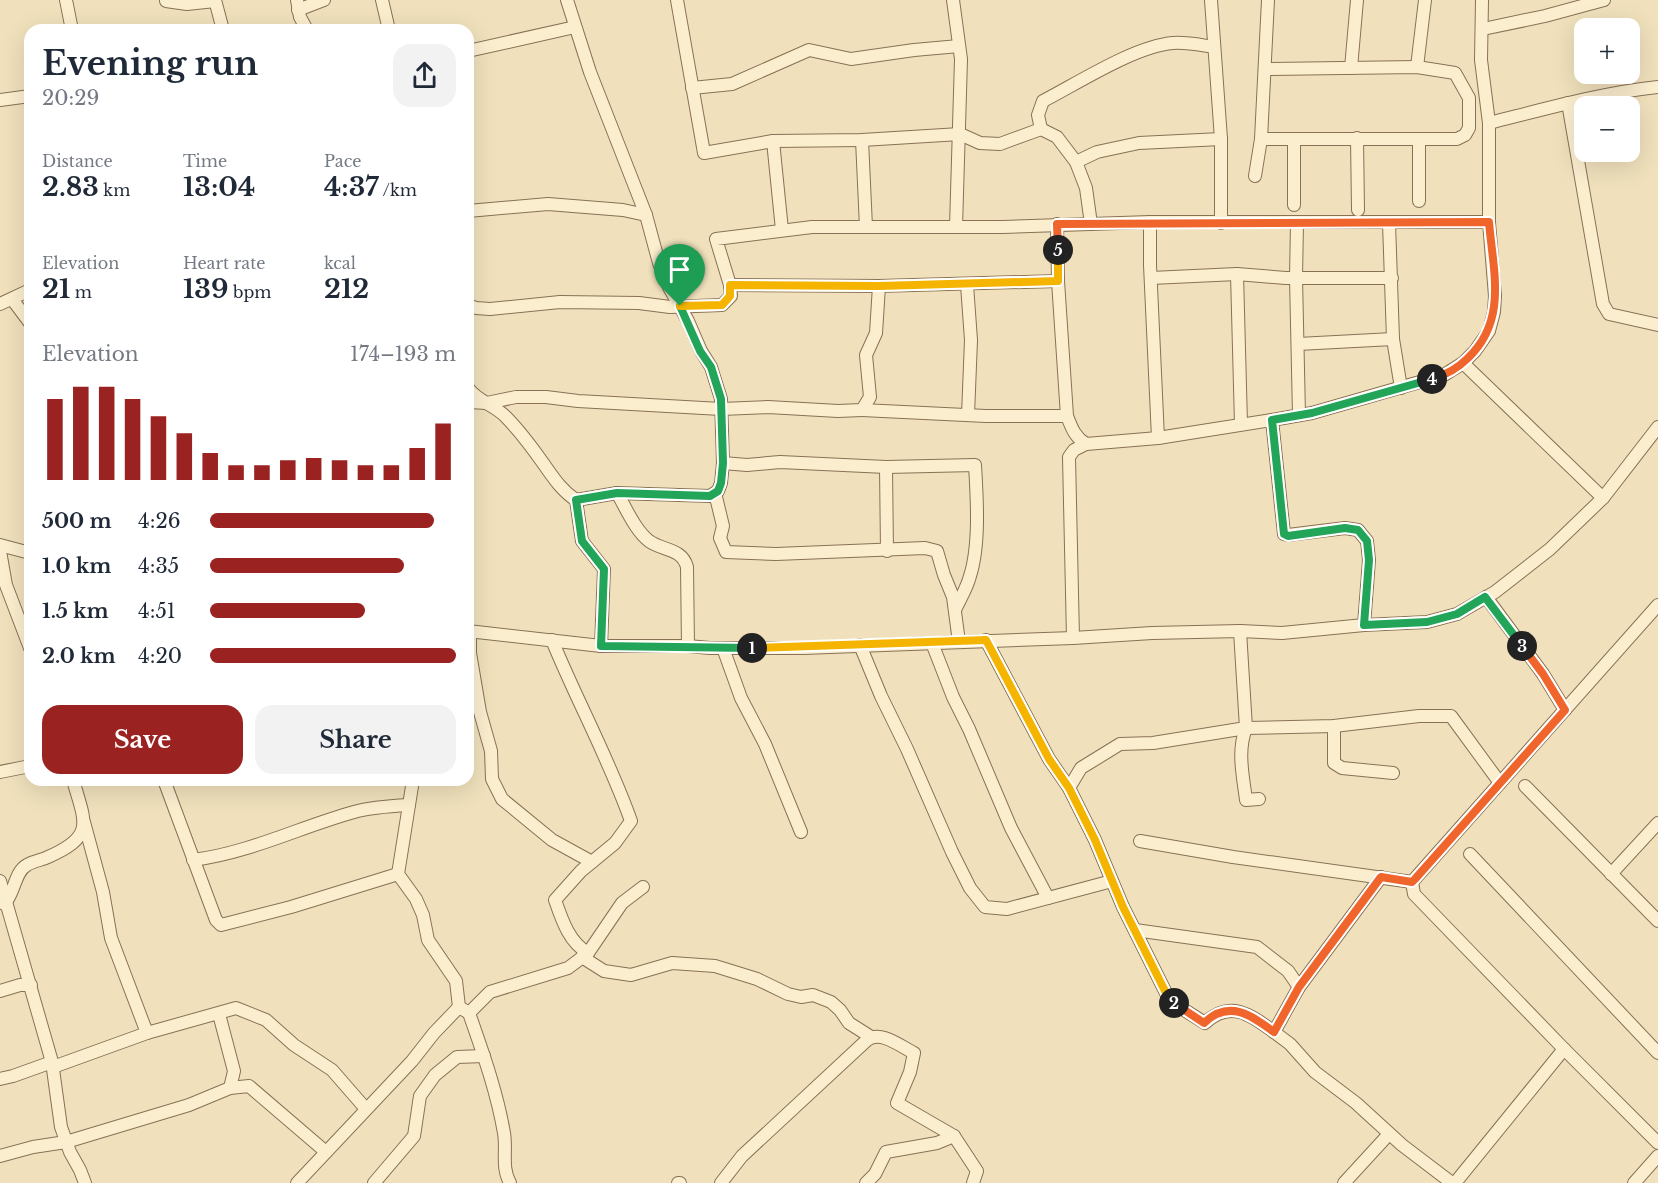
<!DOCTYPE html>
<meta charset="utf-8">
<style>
body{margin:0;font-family:"Libre Baskerville",serif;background:#f2f2f3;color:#1f2937;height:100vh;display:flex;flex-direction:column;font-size:22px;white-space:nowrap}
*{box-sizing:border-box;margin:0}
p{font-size:20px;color:#747a83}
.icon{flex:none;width:33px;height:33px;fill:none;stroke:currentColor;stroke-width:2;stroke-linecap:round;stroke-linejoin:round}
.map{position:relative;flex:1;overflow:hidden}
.panel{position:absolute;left:24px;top:24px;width:450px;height:762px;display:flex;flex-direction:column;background:#fff;border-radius:18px;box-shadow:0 6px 24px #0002}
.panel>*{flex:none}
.tools{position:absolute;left:1574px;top:18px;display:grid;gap:12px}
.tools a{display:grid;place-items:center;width:66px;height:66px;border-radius:12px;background:#fff;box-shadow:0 6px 24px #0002;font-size:30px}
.pin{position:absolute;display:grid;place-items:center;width:51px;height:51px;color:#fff;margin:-62px -26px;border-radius:50% 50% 50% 0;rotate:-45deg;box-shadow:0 0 6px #0007}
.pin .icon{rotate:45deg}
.km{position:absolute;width:30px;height:30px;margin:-15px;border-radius:50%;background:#222;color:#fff;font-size:16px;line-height:30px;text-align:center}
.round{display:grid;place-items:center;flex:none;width:63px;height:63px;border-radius:18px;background:#f2f2f3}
.head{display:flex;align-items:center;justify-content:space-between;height:102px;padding:0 18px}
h1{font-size:33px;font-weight:700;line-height:45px}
.metrics{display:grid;grid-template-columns:repeat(3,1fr);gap:9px;height:102px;padding:6px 18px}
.metrics div{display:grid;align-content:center}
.metrics b{font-size:26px;font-weight:700}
.metrics small{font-size:16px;font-weight:400}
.metrics p{font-size:16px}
.chart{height:168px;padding:12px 18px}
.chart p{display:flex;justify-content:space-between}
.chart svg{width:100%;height:108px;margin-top:6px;stroke:#9a2221;stroke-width:6}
.primary-button{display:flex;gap:12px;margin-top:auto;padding:12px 18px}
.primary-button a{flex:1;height:69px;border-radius:18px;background:#9a2221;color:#fff;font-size:24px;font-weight:700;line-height:69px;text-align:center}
.primary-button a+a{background:#f2f2f3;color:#1f2937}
ul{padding:0 18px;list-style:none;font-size:20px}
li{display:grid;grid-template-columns:96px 72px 1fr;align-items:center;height:45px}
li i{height:15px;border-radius:8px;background:#9a2221}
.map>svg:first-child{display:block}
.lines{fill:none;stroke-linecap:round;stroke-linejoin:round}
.minor-casing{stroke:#887155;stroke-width:14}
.minor{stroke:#fbeecf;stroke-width:12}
.split-1-casing{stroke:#fff;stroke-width:12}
.split-2-casing{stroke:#fff;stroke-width:12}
.split-3-casing{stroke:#fff;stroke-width:12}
.split-4-casing{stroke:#fff;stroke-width:12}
.split-5-casing{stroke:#fff;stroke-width:12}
.split-6-casing{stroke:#fff;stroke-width:12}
.split-1{stroke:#22a559;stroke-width:8}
.split-2{stroke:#f5b400;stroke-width:8}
.split-3{stroke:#f0652b;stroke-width:8}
.split-4{stroke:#22a559;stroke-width:8}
.split-5{stroke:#f0652b;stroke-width:8}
.split-6{stroke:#f5b400;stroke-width:8}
</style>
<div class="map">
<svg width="1658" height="1183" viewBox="0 0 1658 1183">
<rect width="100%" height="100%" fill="#f0e1bc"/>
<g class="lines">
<defs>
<g id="minor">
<polyline points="66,0 72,30"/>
<polyline points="215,0 223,30"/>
<polyline points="297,0 300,17 307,30"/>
<polyline points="382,0 389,30"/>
<path d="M 677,0 L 704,153 L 773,141 L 862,140 L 960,134 L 980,143 L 1000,144 L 1041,129 L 1038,115 L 1043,101 C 1078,83 1135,46 1173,43 C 1187,42 1200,45 1214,47"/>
<polyline points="953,0 961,59 956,227"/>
<polyline points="1211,0 1221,139 1221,223"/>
<polyline points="166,1 187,4 215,1"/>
<polyline points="298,10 324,0"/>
<polyline points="1483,29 1545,16 1604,0"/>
<polyline points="468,51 575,27"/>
<polyline points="1417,67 1425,0"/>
<polyline points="1351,68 1357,0"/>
<polyline points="692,88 732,84 809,50 851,59 914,50 959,46"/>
<polyline points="0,100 30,96"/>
<polyline points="1568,103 1603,304 1609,314 1658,325"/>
<path d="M 1489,123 C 1545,109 1601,93 1658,87"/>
<polyline points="1041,129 1057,137 1076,162 1086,188 1091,224"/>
<polyline points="1357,138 1358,210"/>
<polyline points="1261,139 1457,139 1465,135 1469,128 1469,98 1455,73 1417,67 1266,69"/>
<polyline points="862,140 866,227"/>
<polyline points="1419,140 1419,201"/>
<polyline points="773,141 782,230"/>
<polyline points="1076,162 1097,152 1139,143 1221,139"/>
<polyline points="1255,176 1261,139 1268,0"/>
<polyline points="1294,205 1294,139"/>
<polyline points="468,211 548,204 623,210 646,215"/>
<polyline points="1150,222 1150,265 1158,438 1272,420 1284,534 1288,535 1345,528 1358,530 1367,541 1369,560 1364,625"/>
<polyline points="1297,223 1296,278 1299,415"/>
<polyline points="1389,223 1393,339 1401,388"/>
<path d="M 1057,224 L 1058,281 L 1067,416 C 1072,429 1075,437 1086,444 L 1158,438"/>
<polyline points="1237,274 1241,424"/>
<polyline points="1151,278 1237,274 1286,278 1392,278"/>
<polyline points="967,285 971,340 968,415"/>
<polyline points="879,286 1058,281"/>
<polyline points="12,299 30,323"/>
<polyline points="0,304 30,290"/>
<polyline points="468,305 476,308 490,309 560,302 639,303 670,307 722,305 731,296 730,285 716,239 812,227 1002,227 1150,222 1489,222"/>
<polyline points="1298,344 1393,339"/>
<polyline points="1463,363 1603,498"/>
<path d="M 468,388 C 477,401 494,405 505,416 C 519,430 531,446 543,463 C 553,477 561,490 576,500 L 617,493 L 710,496 L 718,491 L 721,483 L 723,463 L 721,399 L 711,367 L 701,351 L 688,321 L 669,287 L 659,263 L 646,215 L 590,72 L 567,0"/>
<polyline points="468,402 487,403 516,397 546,397 578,401 721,409 768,407 838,411 862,410 870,397 866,355 876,333 879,286 730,285"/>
<polyline points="862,410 986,416 1067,416"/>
<polyline points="1272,420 1312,413 1444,375 1463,363 1475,351 1489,331 1494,312 1495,296 1489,222 1489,123 1481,60 1482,0"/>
<path d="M 723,463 L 747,465 L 780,462 L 886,467 L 975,465 C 977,498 980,545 970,576 C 967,588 960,599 955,610"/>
<polyline points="886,467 887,551"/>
<path d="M 617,493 C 626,508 635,530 649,541 C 663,551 682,548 687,567 L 688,646"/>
<polyline points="715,493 723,526 720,538 726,552 776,554 925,548 937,551 944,575 953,597 959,642"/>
<polyline points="576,500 582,541 604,569 601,646"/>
<polyline points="0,545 30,553"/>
<polyline points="0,551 6,585 30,648"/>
<polyline points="1486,597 1543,674 1565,710"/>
<polyline points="1658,605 1412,882 1414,894 1564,1049 1658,1143"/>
<polyline points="468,631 601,646 688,646 710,648 804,648 1073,638 1152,633 1240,631 1282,633 1364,625 1427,622 1457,614 1495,592 1550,549 1603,498 1658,427"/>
<polyline points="470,631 470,653 480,712 491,751 492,779 502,799 552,840 592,862"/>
<path d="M 1240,631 L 1246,728 C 1237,751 1243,776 1246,800 L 1259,799"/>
<polyline points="1073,638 1069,457 1074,450 1086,444"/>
<path d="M 552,640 C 577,701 609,759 631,821 L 615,843 L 581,871 L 555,900 C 562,920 569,942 588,953"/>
<path d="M 986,640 L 1049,759 L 1069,788 L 1095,840 L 1123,907 L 1170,1001 L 1205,1023 C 1230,999 1251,1015 1274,1032"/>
<polyline points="932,643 953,697 969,729 1011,828 1048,898"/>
<polyline points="860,645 881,696 907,749 952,852 970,888 985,907 1007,909 1112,881"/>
<polyline points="723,648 741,698 765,744 801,832"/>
<polyline points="1334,726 1334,763 1342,768 1393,773"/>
<polyline points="0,772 30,766"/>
<polyline points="164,780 216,920 221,925 291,907 398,874"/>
<polyline points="413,780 398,874 416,899 423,915 428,940 456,981 459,1007"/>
<polyline points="1525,786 1658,921"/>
<polyline points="1069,788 1081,768 1120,744 1153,743 1246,728 1334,726 1419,716 1451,716 1500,783"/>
<polyline points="1140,841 1233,857 1412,882"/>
<polyline points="1470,854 1658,1053"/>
<path d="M 193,860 C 249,853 300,827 354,812 C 372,807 391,806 409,805"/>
<polyline points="1611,874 1658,823"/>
<polyline points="1381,877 1299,987 1274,1032 1290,1044 1315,1072 1356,1103 1402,1145 1452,1183"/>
<polyline points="0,881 52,1062 61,1127 70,1152 80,1170 85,1183"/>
<path d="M 4,904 C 15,894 14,872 27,865 C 33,861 42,860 48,857 C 96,836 85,822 73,780"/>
<polyline points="1135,930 1257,947 1288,971 1299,987"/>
<polyline points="582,957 604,971 631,975 672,963 715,966 757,979 788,994 801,997 813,995 831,1002 840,1010 849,1023 871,1037"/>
<polyline points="0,991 20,985 31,985"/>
<polyline points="469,1013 490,992 568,968 588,953 622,903 643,887"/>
<polyline points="219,1014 234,1071 230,1088"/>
<polyline points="147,1033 236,1008 266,1020 294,1045 332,1070 366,1109"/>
<polyline points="53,1067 147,1033 111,938 103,892 84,822"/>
<polyline points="0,1079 13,1076 52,1062"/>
<polyline points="0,1156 33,1147 66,1142 189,1105 230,1088 249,1086 326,1152"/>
<path d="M 297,1183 L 412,1061 L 434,1033 L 459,1007 L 469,1013 C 483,1053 497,1092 504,1133 C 507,1151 501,1167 510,1183"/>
<polyline points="374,1183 414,1136 420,1096 435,1075 457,1057 484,1056"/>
<polyline points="678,1183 680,1183"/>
<path d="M 721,1183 L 742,1156 L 867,1040 C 881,1030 900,1046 914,1053 L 910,1072 L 897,1103 L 954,1136 L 977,1171 L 973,1183"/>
<polyline points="866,1183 875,1174 886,1152 937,1143 954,1136"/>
<polyline points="1344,1183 1389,1134"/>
<polyline points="1455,1183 1564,1049"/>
<polyline points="1634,1183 1658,1156"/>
</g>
</defs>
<!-- minor casing -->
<use href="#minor" class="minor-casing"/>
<!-- minor -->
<use href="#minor" class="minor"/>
</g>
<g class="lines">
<defs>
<polyline id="split-1" points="680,306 700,351 711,367 721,399 723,463 721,483 718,491 710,496 617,493 576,500 582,541 604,569 601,646 752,648"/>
<polyline id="split-2" points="752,648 986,640 1049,759 1069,788 1095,840 1123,907 1170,1001 1174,1003"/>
<path id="split-3" d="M 1174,1003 L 1204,1023 C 1229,999 1251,1015 1274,1032 L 1299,987 L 1381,877 L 1412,882 L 1415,879 L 1565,710 L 1543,674 L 1522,646"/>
<polyline id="split-4" points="1432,379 1312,413 1272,420 1284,534 1288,536 1345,528 1358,530 1367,541 1369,560 1364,625 1427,622 1457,614 1485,597 1522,646"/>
<path id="split-5" d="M 1058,250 L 1057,224 L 1489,222 C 1493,271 1508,320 1468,358 C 1458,368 1446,375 1432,379"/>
<polyline id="split-6" points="680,306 722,305 730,296 730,285 879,286 1058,281 1058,250"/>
</defs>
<!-- split-1 casing -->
<use href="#split-1" class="split-1-casing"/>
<!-- split-2 casing -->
<use href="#split-2" class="split-2-casing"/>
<!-- split-3 casing -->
<use href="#split-3" class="split-3-casing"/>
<!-- split-4 casing -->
<use href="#split-4" class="split-4-casing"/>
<!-- split-5 casing -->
<use href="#split-5" class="split-5-casing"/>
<!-- split-6 casing -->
<use href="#split-6" class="split-6-casing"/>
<!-- split-1 -->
<use href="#split-1" class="split-1"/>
<!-- split-2 -->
<use href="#split-2" class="split-2"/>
<!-- split-3 -->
<use href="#split-3" class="split-3"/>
<!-- split-4 -->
<use href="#split-4" class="split-4"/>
<!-- split-5 -->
<use href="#split-5" class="split-5"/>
<!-- split-6 -->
<use href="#split-6" class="split-6"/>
</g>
</svg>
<div class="tools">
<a>+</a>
<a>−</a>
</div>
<div class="pin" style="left:680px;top:306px;background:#1e9e55"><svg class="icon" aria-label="arrive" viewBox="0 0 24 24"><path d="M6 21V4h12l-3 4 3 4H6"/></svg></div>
<b class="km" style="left:752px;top:648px">1</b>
<b class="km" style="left:1174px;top:1003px">2</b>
<b class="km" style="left:1522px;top:646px">3</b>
<b class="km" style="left:1432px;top:379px">4</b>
<b class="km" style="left:1058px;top:250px">5</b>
<section class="panel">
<div class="head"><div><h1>Evening run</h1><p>20:29</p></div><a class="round"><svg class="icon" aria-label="share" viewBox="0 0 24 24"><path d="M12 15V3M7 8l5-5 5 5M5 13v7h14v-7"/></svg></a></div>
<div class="metrics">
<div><p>Distance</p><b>2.83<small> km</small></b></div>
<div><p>Time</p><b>13:04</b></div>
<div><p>Pace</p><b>4:37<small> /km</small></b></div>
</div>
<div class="metrics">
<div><p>Elevation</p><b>21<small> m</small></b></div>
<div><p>Heart rate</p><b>139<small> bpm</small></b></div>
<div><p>kcal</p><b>212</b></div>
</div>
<div class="chart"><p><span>Elevation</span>174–193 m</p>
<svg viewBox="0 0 160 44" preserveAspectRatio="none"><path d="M5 44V11M15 44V6M25 44V6M35 44V11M45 44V18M55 44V25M65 44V33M75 44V38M85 44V38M95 44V36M105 44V35M115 44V36M125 44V38M135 44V38M145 44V31M155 44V21"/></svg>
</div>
<ul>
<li><b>500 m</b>4:26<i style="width:91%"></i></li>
<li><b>1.0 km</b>4:35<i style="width:79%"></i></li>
<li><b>1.5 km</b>4:51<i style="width:63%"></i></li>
<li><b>2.0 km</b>4:20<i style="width:100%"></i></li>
</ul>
<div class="primary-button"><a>Save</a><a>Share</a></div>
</section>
</div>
